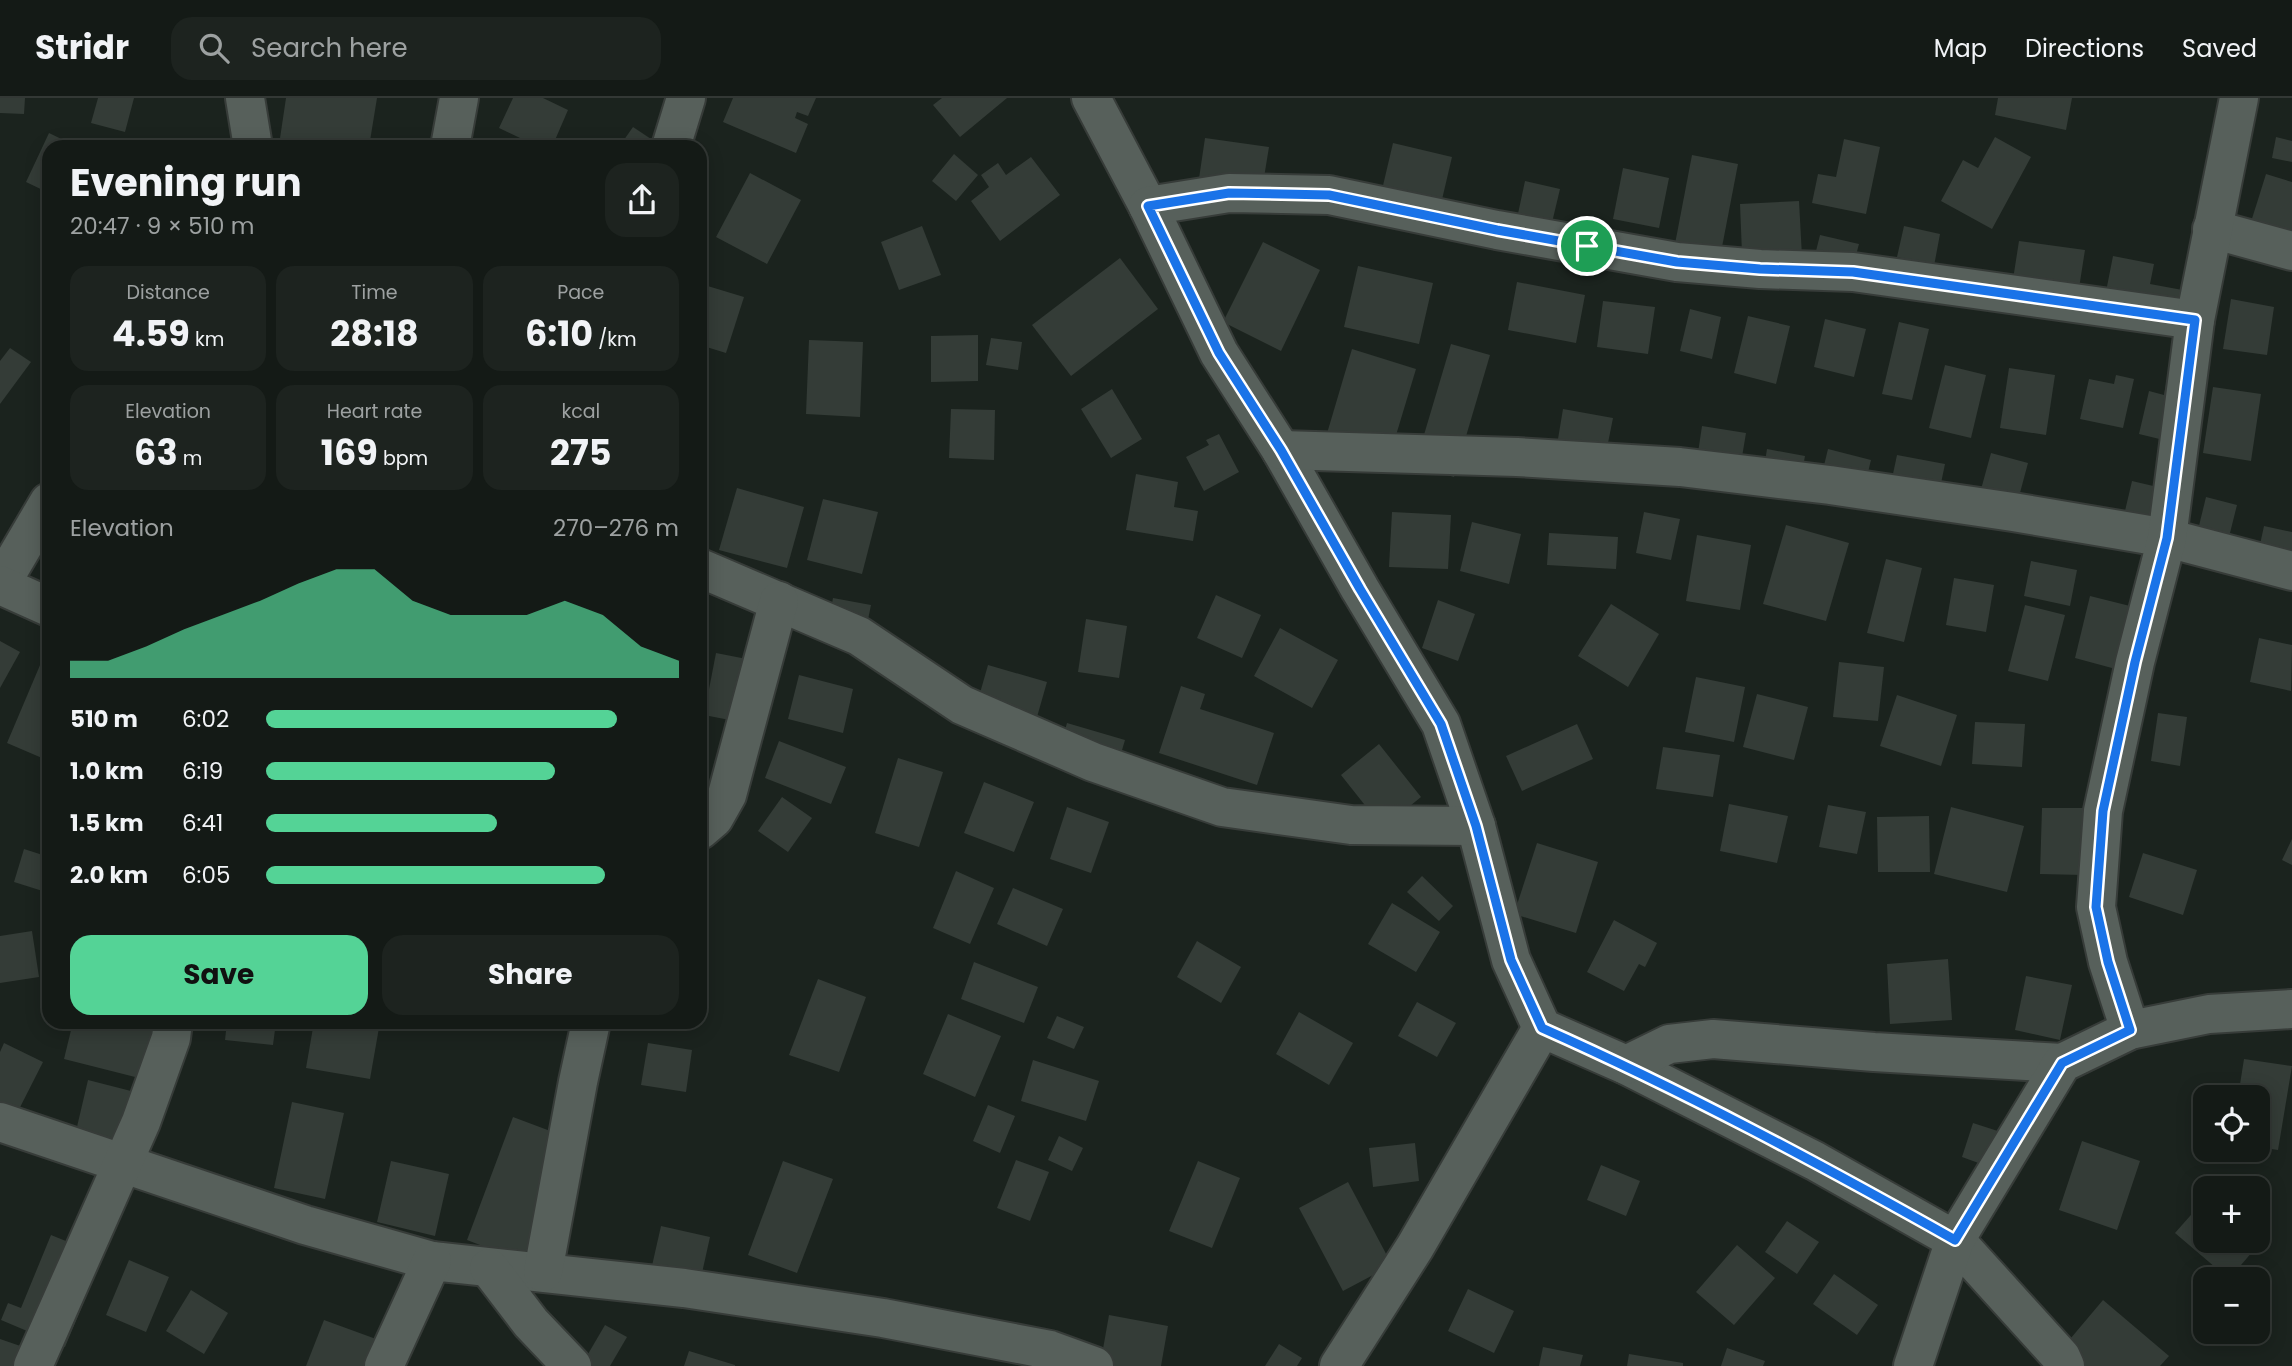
<!DOCTYPE html>
<meta charset="utf-8">
<style>
body{margin:0;font-family:Poppins,sans-serif;background:#1d231f;color:#f1f3f6;height:100vh;display:flex;flex-direction:column;font-size:26px;white-space:nowrap}
*{box-sizing:border-box;margin:0}
p{font-size:23px;color:#9da1a1}
.icon{flex:none;width:38px;height:38px;fill:none;stroke:currentColor;stroke-width:2;stroke-linecap:round;stroke-linejoin:round}
.map{position:relative;flex:1;overflow:hidden}
.details{position:absolute;left:42px;top:42px;width:665px;height:889px;display:flex;flex-direction:column;background:#141a16;border-radius:21px;box-shadow:0 4px 18px #0003,0 0 0 2px #333835}
.details>*{flex:none}
.controls{position:absolute;left:2193px;top:987px;display:grid;gap:14px}
.controls a{display:grid;place-items:center;width:77px;height:77px;border-radius:14px;background:#141a16;box-shadow:0 4px 18px #0003,0 0 0 2px #333835;font-size:35px}
.pin{position:absolute;display:grid;place-items:center;width:60px;height:60px;color:#fff;margin:-30px;border:4px solid #fff;border-radius:50%;box-shadow:0 2px 7px #0007}
.round{display:grid;place-items:center;flex:none;width:74px;height:74px;border-radius:21px;background:#1d231f}
.headline{display:flex;align-items:center;justify-content:space-between;height:119px;padding:0 28px}
h1{font-size:38px;font-weight:700;line-height:52px}
.figures{display:grid;grid-template-columns:repeat(3,1fr);gap:10px;height:119px;padding:7px 28px}
.figures div{display:grid;align-content:center;border-radius:18px;background:#1d231f;text-align:center}
.figures b{font-size:35px;font-weight:700}
.figures small{font-size:19px;font-weight:400}
.figures p{font-size:19px}
.chart{height:196px;padding:14px 28px}
.chart p{display:flex;justify-content:space-between}
.chart svg{width:100%;height:126px;margin-top:7px;fill:#54d396;opacity:.7}
.cta{display:flex;gap:14px;margin-top:auto;padding:14px 28px}
.cta a{flex:1;height:80px;border-radius:21px;background:#54d396;color:#111;font-size:28px;font-weight:700;line-height:80px;text-align:center}
.cta a+a{background:#1d231f;color:#f1f3f6}
ul{padding:0 28px;list-style:none;font-size:23px}
li{display:grid;grid-template-columns:112px 84px 1fr;align-items:center;height:52px}
li i{height:18px;border-radius:9px;background:#54d396}
header{display:flex;align-items:center;gap:42px;box-sizing:border-box;height:98px;padding:0 35px;background:#141a16;border-bottom:2px solid #333835}
header strong{font-size:33px}
nav{display:flex;gap:38px;margin-inline-start:auto;font-size:24px}
.search{width:490px;height:63px;background:#1d231f;display:flex;align-items:center;gap:18px;box-sizing:border-box;padding:0 24px;border-radius:21px;color:#9da1a1;font-size:26px}
.map>svg:first-child{display:block}
.building{fill:#343c37}
.lines{fill:none;stroke-linecap:round;stroke-linejoin:round}
.minor-casing{stroke:#373c39;stroke-width:42}
.minor{stroke:#57605b;stroke-width:38}
.route-casing{stroke:#fff;stroke-width:14}
.route{stroke:#1a73e8;stroke-width:9}
</style>
<header>
<strong>Stridr</strong>
<div class="search"><svg class="icon" aria-label="search" viewBox="0 0 24 24"><circle cx="10" cy="10" r="6"/><path d="M15 15l6 6"/></svg>Search here</div>
<nav><a>Map</a><a>Directions</a><a>Saved</a></nav>
</header>
<div class="map">
<svg width="2292" height="1268" viewBox="0 0 2292 1268">
<rect width="100%" height="100%" fill="#1b231e"/>
<!-- building -->
<g class="building">
<polygon points="0,0 25,0 24,16 0,15"/>
<polygon points="98,0 134,0 125,34 91,25"/>
<polygon points="286,0 377,0 369,49 293,49 279,47"/>
<polygon points="513,0 543,0 568,12 552,49 539,49 499,30"/>
<polygon points="733,0 816,0 808,18 797,14 795,20 808,26 796,55 723,24"/>
<polygon points="942,0 1007,0 960,39 933,7"/>
<polygon points="1998,0 2072,0 2066,32 1995,17"/>
<polygon points="633,29 663,49 619,49"/>
<polygon points="49,35 78,49 49,49 49,95 26,84"/>
<polygon points="1995,39 2031,59 1992,131 1941,103 1963,62 1978,70"/>
<polygon points="2276,39 2292,43 2292,64 2272,60"/>
<polygon points="1205,40 1269,49 1260,104 1197,94"/>
<polygon points="1844,41 1880,49 1866,116 1812,105 1818,76 1836,79"/>
<polygon points="1393,45 1452,59 1440,110 1381,96"/>
<polygon points="954,56 978,77 956,103 932,83"/>
<polygon points="1692,57 1738,66 1717,175 1671,167"/>
<polygon points="1031,59 1060,97 1000,143 971,103 989,89 981,77 998,65 1006,77"/>
<polygon points="1623,70 1669,80 1659,130 1613,121"/>
<polygon points="750,75 801,102 767,166 716,139"/>
<polygon points="2266,76 2292,84 2292,135 2245,143"/>
<polygon points="1525,83 1560,91 1550,133 1516,125"/>
<polygon points="1799,103 1803,177 1743,180 1740,106"/>
<polygon points="922,128 941,177 899,192 881,144"/>
<polygon points="1904,128 1940,136 1934,168 1897,159"/>
<polygon points="1820,137 1859,146 1846,194 1808,185"/>
<polygon points="2019,143 2085,152 2074,222 2008,213"/>
<polygon points="1263,144 1320,172 1281,253 1223,224"/>
<polygon points="2113,158 2154,166 2150,186 2188,193 2182,229 2102,214"/>
<polygon points="1120,160 1158,211 1071,278 1032,227"/>
<polygon points="1358,168 1433,185 1419,246 1344,229"/>
<polygon points="1517,184 1585,197 1576,245 1508,232"/>
<polygon points="701,186 744,199 726,255 700,247"/>
<polygon points="2231,201 2274,209 2267,257 2223,251"/>
<polygon points="1603,203 1655,209 1648,256 1597,249"/>
<polygon points="1690,211 1721,219 1712,261 1680,253"/>
<polygon points="1748,218 1790,228 1776,286 1734,275"/>
<polygon points="1825,221 1866,231 1854,279 1814,269"/>
<polygon points="1899,224 1929,231 1912,302 1882,296"/>
<polygon points="978,237 978,283 931,284 931,238"/>
<polygon points="991,240 1022,244 1018,272 986,267"/>
<polygon points="809,242 863,244 860,319 806,316"/>
<polygon points="1451,246 1490,257 1454,379 1415,367"/>
<polygon points="10,250 31,264 0,306 0,263"/>
<polygon points="1352,251 1416,271 1387,367 1323,349"/>
<polygon points="1945,267 1986,277 1971,340 1929,330"/>
<polygon points="2009,270 2055,277 2046,337 2000,330"/>
<polygon points="2116,277 2134,281 2123,330 2080,321 2089,281 2114,286"/>
<polygon points="2166,286 2192,292 2180,346 2139,336 2149,293 2164,297"/>
<polygon points="2213,289 2261,296 2251,363 2203,355"/>
<polygon points="1112,291 1142,341 1111,360 1081,311"/>
<polygon points="951,311 995,312 994,362 949,360"/>
<polygon points="1563,311 1613,320 1601,380 1553,371"/>
<polygon points="1702,328 1746,335 1736,395 1693,388"/>
<polygon points="1219,336 1239,374 1204,393 1186,359 1209,347 1206,342"/>
<polygon points="1767,351 1805,358 1797,402 1760,395"/>
<polygon points="1828,351 1871,362 1859,411 1816,400"/>
<polygon points="1991,355 2028,365 2017,406 1980,395"/>
<polygon points="1897,357 1945,366 1934,419 1886,409"/>
<polygon points="1136,376 1178,384 1174,409 1198,413 1193,443 1126,432"/>
<polygon points="2132,383 2179,394 2168,441 2121,430"/>
<polygon points="737,390 804,409 787,470 719,452"/>
<polygon points="2206,399 2237,407 2228,443 2197,436"/>
<polygon points="823,401 878,414 862,476 807,462"/>
<polygon points="1392,414 1451,417 1448,471 1389,469"/>
<polygon points="1644,414 1680,421 1671,462 1636,455"/>
<polygon points="1472,424 1521,436 1509,486 1460,473"/>
<polygon points="1786,427 1849,445 1826,523 1763,506"/>
<polygon points="2264,428 2292,434 2292,473 2256,465"/>
<polygon points="1549,435 1618,439 1616,471 1547,467"/>
<polygon points="1697,437 1751,447 1740,512 1686,503"/>
<polygon points="1886,461 1922,470 1904,544 1867,535"/>
<polygon points="2031,463 2077,472 2070,508 2024,498"/>
<polygon points="1954,480 1994,487 1986,534 1946,527"/>
<polygon points="1216,497 1261,517 1242,560 1197,540"/>
<polygon points="2090,498 2138,510 2123,573 2075,560"/>
<polygon points="833,500 871,507 864,541 827,533"/>
<polygon points="1438,502 1475,516 1458,563 1422,550"/>
<polygon points="1611,506 1659,536 1628,589 1578,558"/>
<polygon points="2025,507 2065,517 2048,583 2008,573"/>
<polygon points="1086,521 1127,528 1119,580 1078,574"/>
<polygon points="1280,530 1338,562 1312,610 1254,578"/>
<polygon points="2259,540 2292,547 2291,593 2250,584"/>
<polygon points="0,543 20,554 0,590"/>
<polygon points="46,553 49,554 49,663 7,645"/>
<polygon points="716,555 757,563 745,625 704,617"/>
<polygon points="1839,564 1884,569 1878,623 1833,619"/>
<polygon points="988,567 1047,584 1033,633 974,616"/>
<polygon points="799,577 853,591 843,635 788,621"/>
<polygon points="1696,579 1745,589 1734,644 1685,634"/>
<polygon points="1181,588 1205,596 1200,611 1274,635 1257,687 1159,655"/>
<polygon points="1757,596 1808,609 1794,662 1743,649"/>
<polygon points="1897,597 1957,617 1941,668 1880,648"/>
<polygon points="2158,615 2187,619 2180,668 2151,663"/>
<polygon points="1975,624 2025,626 2022,669 1972,666"/>
<polygon points="1067,625 1125,642 1115,676 1057,660"/>
<polygon points="1577,626 1593,661 1522,693 1506,658"/>
<polygon points="779,643 846,669 831,706 765,680"/>
<polygon points="1379,646 1421,699 1383,730 1341,677"/>
<polygon points="1663,649 1720,657 1713,699 1656,691"/>
<polygon points="898,660 943,674 919,749 875,735"/>
<polygon points="984,684 1034,704 1014,754 964,735"/>
<polygon points="782,699 812,720 788,754 758,733"/>
<polygon points="1729,706 1788,718 1777,765 1720,753"/>
<polygon points="1828,707 1866,714 1857,756 1819,749"/>
<polygon points="1067,709 1109,724 1091,775 1050,761"/>
<polygon points="1951,709 2024,728 2007,794 1934,776"/>
<polygon points="2042,710 2085,710 2083,777 2040,776"/>
<polygon points="1929,718 1930,774 1878,774 1877,719"/>
<polygon points="2292,741 2292,767 2282,762"/>
<polygon points="1537,745 1598,764 1576,835 1514,816"/>
<polygon points="24,751 49,759 49,795 14,784"/>
<polygon points="2143,755 2197,772 2183,817 2129,799"/>
<polygon points="956,773 994,790 970,846 933,830"/>
<polygon points="1422,778 1453,808 1439,823 1407,794"/>
<polygon points="1013,790 1063,811 1047,848 997,826"/>
<polygon points="1392,805 1440,834 1416,874 1368,846"/>
<polygon points="1614,822 1657,845 1645,869 1639,866 1624,893 1587,874"/>
<polygon points="32,833 39,879 0,885 0,838"/>
<polygon points="1197,843 1241,869 1221,905 1177,879"/>
<polygon points="1948,861 1952,922 1890,926 1887,866"/>
<polygon points="974,864 1038,889 1024,925 961,901"/>
<polygon points="2026,878 2072,887 2060,942 2015,932"/>
<polygon points="818,881 866,899 839,974 789,957"/>
<polygon points="1417,904 1456,925 1437,959 1398,938"/>
<polygon points="1299,914 1353,945 1329,987 1276,956"/>
<polygon points="948,916 1001,938 975,999 923,976"/>
<polygon points="1057,918 1084,929 1074,951 1047,940"/>
<polygon points="73,924 146,924 157,927 143,981 64,961"/>
<polygon points="227,924 276,924 273,947 225,942"/>
<polygon points="314,924 380,924 370,981 306,970"/>
<polygon points="4,945 43,964 9,1031 0,1027 0,954"/>
<polygon points="648,945 692,952 686,994 641,987"/>
<polygon points="2244,961 2292,968 2278,1052 2258,1049 2258,999 2238,999"/>
<polygon points="1033,962 1099,983 1086,1023 1021,1003"/>
<polygon points="88,982 131,993 118,1043 76,1033"/>
<polygon points="292,1004 344,1015 325,1101 274,1090"/>
<polygon points="988,1007 1015,1018 1000,1055 973,1043"/>
<polygon points="513,1019 569,1040 522,1163 467,1142"/>
<polygon points="1973,1025 2007,1036 1995,1071 1962,1059"/>
<polygon points="1059,1038 1083,1050 1072,1073 1048,1062"/>
<polygon points="2082,1043 2140,1063 2117,1132 2059,1112"/>
<polygon points="1415,1045 1419,1083 1373,1089 1369,1050"/>
<polygon points="1016,1062 1049,1074 1030,1123 997,1110"/>
<polygon points="391,1063 449,1076 435,1138 377,1124"/>
<polygon points="783,1063 833,1081 797,1175 748,1157"/>
<polygon points="1198,1063 1240,1080 1212,1150 1169,1133"/>
<polygon points="1601,1067 1640,1083 1626,1118 1587,1102"/>
<polygon points="1348,1084 1392,1167 1343,1193 1299,1110"/>
<polygon points="2205,1101 2205,1143 2258,1143 2258,1120 2271,1132 2229,1181 2175,1135"/>
<polygon points="1787,1123 1819,1144 1797,1176 1765,1154"/>
<polygon points="661,1128 710,1139 698,1193 649,1181"/>
<polygon points="51,1137 103,1158 65,1249 1,1222 8,1205 21,1210"/>
<polygon points="1737,1147 1775,1180 1734,1227 1696,1194"/>
<polygon points="129,1162 169,1179 146,1234 106,1217"/>
<polygon points="1834,1176 1878,1207 1857,1237 1813,1206"/>
<polygon points="1468,1191 1514,1213 1494,1255 1448,1233"/>
<polygon points="191,1192 228,1215 204,1256 166,1233"/>
<polygon points="2103,1202 2169,1258 2160,1268 2078,1268 2060,1253"/>
<polygon points="1109,1217 1168,1228 1161,1268 1100,1268"/>
<polygon points="324,1222 376,1241 366,1268 306,1268"/>
<polygon points="605,1227 627,1239 610,1268 581,1268"/>
<polygon points="0,1241 35,1253 30,1268 0,1268"/>
<polygon points="1279,1246 1302,1260 1297,1268 1265,1268"/>
<polygon points="1543,1249 1583,1257 1580,1268 1539,1268"/>
<polygon points="1727,1250 1765,1263 1763,1268 1721,1268"/>
<polygon points="689,1253 735,1267 735,1268 684,1268"/>
<polygon points="1629,1256 1683,1265 1683,1268 1627,1268"/>
</g>
<g class="lines">
<defs>
<g id="minor">
<polyline points="245,0 253,49"/>
<polyline points="1091,0 1148,108 1219,255 1281,352 1360,491 1441,626 1476,728 1511,862 1542,930 1626,967 1815,1063 1955,1142 2061,1259 2065,1268"/>
<polyline points="450,49 459,0"/>
<polyline points="671,49 686,0"/>
<polyline points="1148,108 1229,95 1329,97 1497,132 1677,164 1760,171 1853,174 2195,222"/>
<polyline points="2212,131 2292,153"/>
<polyline points="1281,352 1517,359 1680,369 1830,387 2013,414 2167,440 2292,473"/>
<polyline points="700,470 859,538 962,607 1093,664 1222,709 1351,727 1476,728"/>
<polyline points="0,487 49,404"/>
<polyline points="0,487 49,509"/>
<polyline points="700,732 714,720 727,697 779,503"/>
<polyline points="2130,932 2108,864 2096,809 2103,713 2135,564 2167,440 2195,222 2239,0"/>
<polyline points="1626,967 1669,946 1713,941 1874,954 2062,965"/>
<polyline points="0,1024 305,1127 432,1163 684,1190 883,1220 1050,1252 1094,1268"/>
<polyline points="489,1170 531,1225 572,1268"/>
<polyline points="543,1174 578,984 591,924"/>
<polyline points="33,1268 141,1024 171,940 173,924"/>
<polyline points="384,1268 432,1163"/>
<polyline points="1339,1268 1415,1149 1542,930"/>
<polyline points="1913,1268 1955,1142 2062,965 2130,932 2209,916 2292,911"/>
</g>
</defs>
<!-- minor casing -->
<use href="#minor" class="minor-casing"/>
<!-- minor -->
<use href="#minor" class="minor"/>
</g>
<g class="lines">
<defs>
<path id="route" d="M 1229,95 L 1329,97 L 1497,132 L 1677,164 L 1760,171 L 1853,174 L 2195,222 L 2167,440 L 2135,564 L 2103,713 L 2096,809 L 2108,864 L 2130,932 L 2062,965 L 1955,1142 C 1820,1066 1684,993 1542,930 L 1511,862 L 1476,728 L 1441,626 L 1360,491 L 1281,352 L 1219,255 L 1148,108 Z"/>
</defs>
<!-- route casing -->
<use href="#route" class="route-casing"/>
<!-- route -->
<use href="#route" class="route"/>
</g>
</svg>
<div class="controls">
<a><svg class="icon" aria-label="locate" viewBox="0 0 24 24"><circle cx="12" cy="12" r="6"/><path d="M12 2v4M12 18v4M2 12h4M18 12h4"/></svg></a>
<a>+</a>
<a>−</a>
</div>
<div class="pin" style="left:1587px;top:148px;background:#1e9e55"><svg class="icon" aria-label="arrive" viewBox="0 0 24 24"><path d="M6 21V4h12l-3 4 3 4H6"/></svg></div>
<section class="details">
<div class="headline"><div><h1>Evening run</h1><p>20:47 · 9 × 510 m</p></div><a class="round"><svg class="icon" aria-label="share" viewBox="0 0 24 24"><path d="M12 15V3M7 8l5-5 5 5M5 13v7h14v-7"/></svg></a></div>
<div class="figures">
<div><p>Distance</p><b>4.59<small> km</small></b></div>
<div><p>Time</p><b>28:18</b></div>
<div><p>Pace</p><b>6:10<small> /km</small></b></div>
</div>
<div class="figures">
<div><p>Elevation</p><b>63<small> m</small></b></div>
<div><p>Heart rate</p><b>169<small> bpm</small></b></div>
<div><p>kcal</p><b>275</b></div>
</div>
<div class="chart"><p><span>Elevation</span>270–276 m</p>
<svg viewBox="0 0 160 44" preserveAspectRatio="none"><path d="M0 44V38L10 38L20 33L30 27L40 22L50 17L60 11L70 6L80 6L90 17L100 22L110 22L120 22L130 17L140 22L150 33L160 38V44z"/></svg>
</div>
<ul>
<li><b>510 m</b>6:02<i style="width:85%"></i></li>
<li><b>1.0 km</b>6:19<i style="width:70%"></i></li>
<li><b>1.5 km</b>6:41<i style="width:56%"></i></li>
<li><b>2.0 km</b>6:05<i style="width:82%"></i></li>
</ul>
<div class="cta"><a>Save</a><a>Share</a></div>
</section>
</div>
